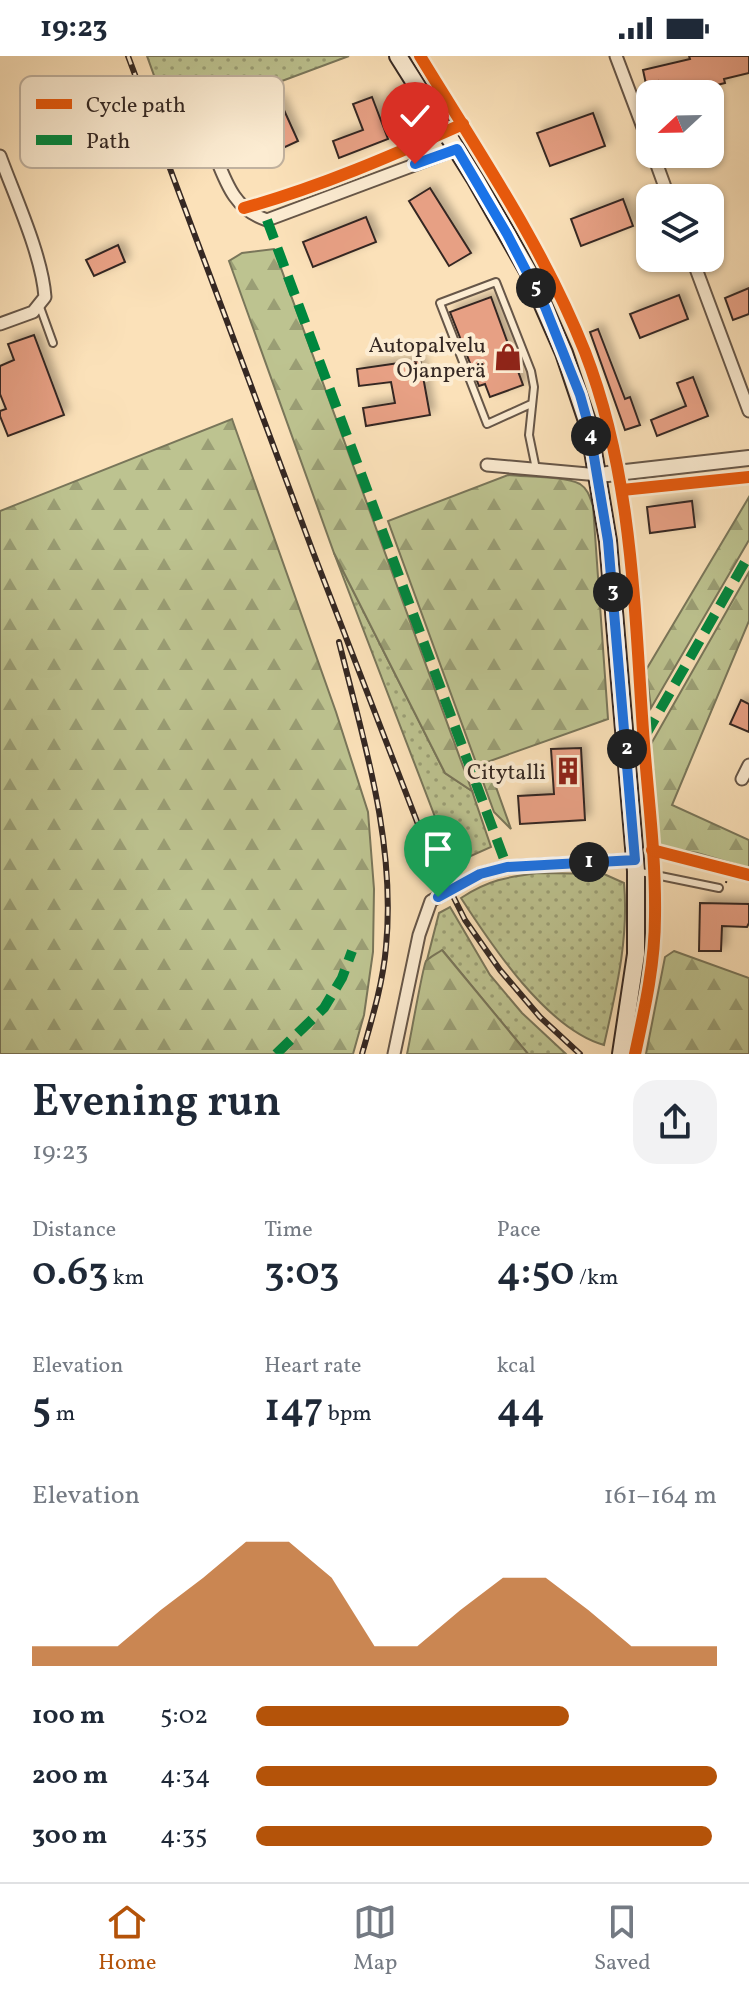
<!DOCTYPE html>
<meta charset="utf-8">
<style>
body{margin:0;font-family:Vollkorn,serif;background:#f2f2f3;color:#1f2937;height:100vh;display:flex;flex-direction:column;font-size:30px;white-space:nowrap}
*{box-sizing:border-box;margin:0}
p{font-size:26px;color:#747a83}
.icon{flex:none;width:44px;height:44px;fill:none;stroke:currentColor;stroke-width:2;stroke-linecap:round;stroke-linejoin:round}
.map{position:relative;height:998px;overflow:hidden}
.panel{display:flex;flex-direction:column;background:#fff;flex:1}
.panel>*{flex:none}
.needle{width:52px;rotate:248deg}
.tools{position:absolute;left:636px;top:24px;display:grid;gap:16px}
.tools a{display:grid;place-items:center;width:88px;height:88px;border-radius:16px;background:#fff;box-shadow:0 2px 6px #0004;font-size:40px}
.pin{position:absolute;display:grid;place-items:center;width:68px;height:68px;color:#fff;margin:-82px -34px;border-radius:50% 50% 50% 0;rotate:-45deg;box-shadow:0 0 8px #0007}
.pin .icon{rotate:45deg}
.km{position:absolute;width:40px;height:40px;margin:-20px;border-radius:50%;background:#222;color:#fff;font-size:22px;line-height:40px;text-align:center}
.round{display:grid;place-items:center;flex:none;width:84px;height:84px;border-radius:24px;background:#f2f2f3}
.summary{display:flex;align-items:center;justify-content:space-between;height:136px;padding:0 32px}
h1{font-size:44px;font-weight:600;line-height:60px}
.stats{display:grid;grid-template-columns:repeat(3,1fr);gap:12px;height:136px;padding:8px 32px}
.stats div{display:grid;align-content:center}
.stats b{font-size:40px;font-weight:600}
.stats small{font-size:22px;font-weight:400}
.stats p{font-size:22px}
.chart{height:224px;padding:16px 32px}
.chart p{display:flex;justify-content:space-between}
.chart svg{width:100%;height:144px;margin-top:8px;fill:#b45309;opacity:.7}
ul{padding:0 32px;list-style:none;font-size:26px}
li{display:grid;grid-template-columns:128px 96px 1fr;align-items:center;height:60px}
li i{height:20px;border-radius:10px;background:#b45309}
.status{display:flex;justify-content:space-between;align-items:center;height:56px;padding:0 40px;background:#fff;direction:ltr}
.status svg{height:22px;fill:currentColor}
.tab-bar{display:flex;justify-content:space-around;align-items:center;height:112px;border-top:2px solid #e0e1e3;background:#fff;font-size:22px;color:#747a83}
.tab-bar a{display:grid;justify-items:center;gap:4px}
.tab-bar .selected{color:#b45309}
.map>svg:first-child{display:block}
.grass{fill:url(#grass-dots);stroke:#79765a;stroke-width:2}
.forest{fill:url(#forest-firs);stroke:#79765a;stroke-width:2}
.building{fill:#e7a084;stroke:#352823;stroke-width:2;filter:url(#shadow)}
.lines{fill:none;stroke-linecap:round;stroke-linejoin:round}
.service-casing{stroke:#665648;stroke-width:10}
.minor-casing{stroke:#665648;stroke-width:15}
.tertiary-casing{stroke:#665648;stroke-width:18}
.secondary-casing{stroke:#352823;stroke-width:20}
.path{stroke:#352823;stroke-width:2;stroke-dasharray:2 4;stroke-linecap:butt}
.service{stroke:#fcecd2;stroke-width:6}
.minor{stroke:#fcecd2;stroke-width:11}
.tertiary{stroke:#fcecd2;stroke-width:14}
.secondary{stroke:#fcecd2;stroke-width:16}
.rail-casing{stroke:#352823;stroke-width:6}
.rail{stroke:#fcecd2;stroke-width:3;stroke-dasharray:9;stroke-linecap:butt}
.quiet{stroke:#00873e;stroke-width:10;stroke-dasharray:20 10;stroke-linecap:butt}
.cycleway-casing{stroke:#fcecd2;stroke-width:17}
.cycleway{stroke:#e8590c;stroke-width:12}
.route-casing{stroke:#fff;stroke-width:16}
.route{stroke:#1a73e8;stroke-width:10}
.labels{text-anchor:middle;stroke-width:8;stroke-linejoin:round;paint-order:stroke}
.poi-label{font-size:22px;fill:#352823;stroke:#fcecd2;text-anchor:end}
.key{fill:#fcecd2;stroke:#c0b19e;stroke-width:2}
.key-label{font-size:22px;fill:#352823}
</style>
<div class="status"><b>19:23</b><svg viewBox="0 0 49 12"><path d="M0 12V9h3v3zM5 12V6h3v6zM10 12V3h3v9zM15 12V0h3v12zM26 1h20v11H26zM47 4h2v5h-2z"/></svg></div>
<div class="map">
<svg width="749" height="998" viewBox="0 0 749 998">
<defs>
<pattern id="grass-dots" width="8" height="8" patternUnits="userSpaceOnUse" patternTransform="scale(2)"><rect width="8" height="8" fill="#bdc390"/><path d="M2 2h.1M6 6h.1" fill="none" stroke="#9a9e75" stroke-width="1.8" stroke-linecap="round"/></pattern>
<pattern id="forest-firs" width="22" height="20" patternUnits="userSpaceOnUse" patternTransform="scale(2)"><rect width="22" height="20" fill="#bdc390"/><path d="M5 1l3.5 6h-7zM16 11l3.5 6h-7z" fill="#9a9e75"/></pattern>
<filter id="shadow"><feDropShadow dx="5" dy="-5" stdDeviation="4" flood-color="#0004"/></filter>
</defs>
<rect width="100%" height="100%" fill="#fbe1b9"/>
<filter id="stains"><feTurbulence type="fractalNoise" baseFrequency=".0025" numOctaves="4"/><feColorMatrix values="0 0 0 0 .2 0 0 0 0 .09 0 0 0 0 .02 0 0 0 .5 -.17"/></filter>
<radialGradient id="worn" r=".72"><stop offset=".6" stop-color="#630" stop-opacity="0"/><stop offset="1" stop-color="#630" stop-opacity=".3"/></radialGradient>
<!-- grass -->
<g class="grass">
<polygon points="147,0 349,0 212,51 225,86 183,100"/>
<polygon points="334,497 445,717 472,735 491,791 453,808"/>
<path d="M 538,817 L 604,818 L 624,827 C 629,883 616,935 604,989 C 547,973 492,890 461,842 C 488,824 507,821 538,817 Z"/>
<polygon points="450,851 490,919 522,957 566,998 528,998 443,895 427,904 439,857"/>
</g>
<!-- forest -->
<g class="forest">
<polygon points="274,193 472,735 445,717 334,497 229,205 242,197"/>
<polygon points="232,363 336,656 368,756 374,833 373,896 364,959 353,998 0,998 0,455"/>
<path d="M 508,419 C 526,421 564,420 580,428 C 588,433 590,442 593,450 L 608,663 L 487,706 L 511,773 L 494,756 L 388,465 Z"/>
<polygon points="749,441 749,484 651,652 646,614"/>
<polygon points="749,516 749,565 672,749 749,784 749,812 697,797 657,790 651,688"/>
<path d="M 442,894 L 528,998 L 407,998 C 410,985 423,909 426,905 C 430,901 438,897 442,894 Z"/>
<polygon points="674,895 749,922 749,998 646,998 665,901"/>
</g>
<!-- building -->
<g class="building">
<polygon points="689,0 749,0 749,17 724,23 725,27 693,35 694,38 661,38 658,25 646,28 643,14 690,3"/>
<polygon points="372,41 388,83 339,102 333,85 363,74 353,48"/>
<polygon points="279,43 298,85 270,98 251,55"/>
<polygon points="593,57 605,90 550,110 537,77"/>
<polygon points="430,132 471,197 449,210 409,145"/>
<polygon points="623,143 633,170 581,190 571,163"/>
<polygon points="366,161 376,186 313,211 303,186"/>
<polygon points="118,189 125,206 94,220 86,204"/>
<polygon points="749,232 749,258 733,264 725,242"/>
<polygon points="679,239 688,263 640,282 630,258"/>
<polygon points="491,241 523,329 490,341 485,328 479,330 450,256"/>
<polygon points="598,273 625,343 630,341 640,369 625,374 590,276"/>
<polygon points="34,279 64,359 8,380 0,360 0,355 6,353 0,338 0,310 14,304 8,288"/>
<polygon points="420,304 430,359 366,370 363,352 395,347 391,326 359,330 357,313"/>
<polygon points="693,321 708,360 657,380 651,364 686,350 677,327"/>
<polygon points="692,445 695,471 650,477 647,451"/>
<polygon points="741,644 749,648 749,676 730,668"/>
<polygon points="581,692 585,764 520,768 518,740 554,738 551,693"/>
<polygon points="700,847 749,848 749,867 747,871 722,870 721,895 699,895"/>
</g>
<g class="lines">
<defs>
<g id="service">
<polyline points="40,251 53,287"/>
<polyline points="531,348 487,368 440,247 496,226 531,315 534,331 529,379 536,413"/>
<polyline points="636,815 719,832"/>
</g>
<g id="minor">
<polyline points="616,0 650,90"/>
<polyline points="653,98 669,142"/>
<path d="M 215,99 C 226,127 235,154 267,164 L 457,93"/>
<path d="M 0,100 C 15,141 42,199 45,241 L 33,256 L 0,268"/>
<polyline points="692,202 749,355"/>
<polyline points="487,409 599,419"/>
<polyline points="742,723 749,709"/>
<polyline points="394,998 419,879 431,845 480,818 507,811 635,804"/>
</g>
<polyline id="tertiary" points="599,419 749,402"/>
<polyline id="secondary" points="398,0 476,124 528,215 564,297 589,371 608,485 636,815 636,898 621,998"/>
</defs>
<!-- service casing -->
<use href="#service" class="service-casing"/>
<!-- minor casing -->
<use href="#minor" class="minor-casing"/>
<!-- tertiary casing -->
<use href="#tertiary" class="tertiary-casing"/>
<!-- secondary casing -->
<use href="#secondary" class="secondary-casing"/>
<!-- path -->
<g class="path">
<polyline points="179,112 204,102"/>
<polyline points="726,827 728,813"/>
</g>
<!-- service -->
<use href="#service" class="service"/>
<!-- minor -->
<use href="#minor" class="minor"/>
<!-- tertiary -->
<use href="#tertiary" class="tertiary"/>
<!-- secondary -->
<use href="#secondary" class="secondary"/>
<defs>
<g id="rail">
<polyline points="128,0 313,496 421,776 465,864 500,914 540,961 580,998"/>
<path d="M 339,586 C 364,686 396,787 386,891 C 383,927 372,963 362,998"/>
</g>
</defs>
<!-- rail casing -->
<use href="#rail" class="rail-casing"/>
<!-- rail -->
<use href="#rail" class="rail"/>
<!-- quiet -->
<g class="quiet">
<polyline points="267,164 507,811"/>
<polyline points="645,680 749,499"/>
<polyline points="276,998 324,952 342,922 352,895"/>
</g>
<defs>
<g id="cycleway">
<path d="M 420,0 C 479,97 543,190 585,296 C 630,412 634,538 642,660 C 646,727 656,793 655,860 C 655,907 645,952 635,998"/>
<path d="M 244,152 C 320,131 391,100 463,68"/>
<polyline points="622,434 749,421"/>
<polyline points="652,794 749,819"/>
</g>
</defs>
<!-- cycleway casing -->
<use href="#cycleway" class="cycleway-casing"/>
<!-- cycleway -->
<use href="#cycleway" class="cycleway"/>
</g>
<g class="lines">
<defs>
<polyline id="route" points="415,108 457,93 507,178 545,251 580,339 589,371 608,485 635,804 507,811 480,818 438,841"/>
</defs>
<!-- route casing -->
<use href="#route" class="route-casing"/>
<!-- route -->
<use href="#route" class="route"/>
</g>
<!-- icons -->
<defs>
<symbol id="shop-bare" viewBox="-9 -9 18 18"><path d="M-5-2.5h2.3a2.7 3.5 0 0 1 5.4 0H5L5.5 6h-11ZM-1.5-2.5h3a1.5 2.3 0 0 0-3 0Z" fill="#8f2418" stroke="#fcecd2" stroke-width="2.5" paint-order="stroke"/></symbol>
<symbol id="building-bare" viewBox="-9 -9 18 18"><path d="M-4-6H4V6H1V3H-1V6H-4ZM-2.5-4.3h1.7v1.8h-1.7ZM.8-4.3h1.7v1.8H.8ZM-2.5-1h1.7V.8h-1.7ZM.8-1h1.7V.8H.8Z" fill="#8f2418" stroke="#fcecd2" stroke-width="2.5" paint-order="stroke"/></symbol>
</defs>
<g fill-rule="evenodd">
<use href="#shop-bare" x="488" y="281" width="40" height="40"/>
<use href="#building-bare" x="548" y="695" width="40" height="40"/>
</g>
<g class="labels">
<!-- poi labels -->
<g class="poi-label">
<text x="486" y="296">Autopalvelu<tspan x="486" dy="25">Ojanperä</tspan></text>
<text x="546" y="723">Citytalli</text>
</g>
</g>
<!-- legend -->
<rect x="20" y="20" width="264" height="92" rx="12" class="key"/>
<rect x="36" y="43" width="36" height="10" fill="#e8590c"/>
<rect x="36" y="79" width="36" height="10" fill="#00873e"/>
<g class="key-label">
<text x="86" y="56">Cycle path</text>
<text x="86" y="92">Path</text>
</g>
<rect width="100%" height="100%" filter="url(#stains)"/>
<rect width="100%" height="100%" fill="url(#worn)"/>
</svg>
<div class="tools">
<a><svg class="needle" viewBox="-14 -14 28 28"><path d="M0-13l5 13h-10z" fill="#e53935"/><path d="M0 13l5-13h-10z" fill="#747a83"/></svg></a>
<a><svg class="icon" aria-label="layers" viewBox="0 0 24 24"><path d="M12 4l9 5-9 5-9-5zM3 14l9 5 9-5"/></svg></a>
</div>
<div class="pin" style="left:438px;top:841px;background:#1e9e55"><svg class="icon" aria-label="arrive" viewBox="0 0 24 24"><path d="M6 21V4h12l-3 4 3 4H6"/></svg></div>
<div class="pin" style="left:415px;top:108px;background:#d93025"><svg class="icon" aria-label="check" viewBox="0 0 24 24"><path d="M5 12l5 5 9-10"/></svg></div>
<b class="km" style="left:589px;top:806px">1</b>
<b class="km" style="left:627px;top:693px">2</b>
<b class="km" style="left:613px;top:536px">3</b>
<b class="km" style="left:591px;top:380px">4</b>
<b class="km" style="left:536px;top:232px">5</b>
</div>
<section class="panel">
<div class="summary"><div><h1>Evening run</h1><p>19:23</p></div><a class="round"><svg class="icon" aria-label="share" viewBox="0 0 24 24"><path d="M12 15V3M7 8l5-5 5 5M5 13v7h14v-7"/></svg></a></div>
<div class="stats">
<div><p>Distance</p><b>0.63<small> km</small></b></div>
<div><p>Time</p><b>3:03</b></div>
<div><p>Pace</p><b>4:50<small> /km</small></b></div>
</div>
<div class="stats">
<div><p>Elevation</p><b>5<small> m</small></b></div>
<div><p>Heart rate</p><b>147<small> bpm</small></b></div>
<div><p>kcal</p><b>44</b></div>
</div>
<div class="chart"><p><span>Elevation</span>161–164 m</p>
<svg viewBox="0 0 160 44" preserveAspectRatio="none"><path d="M0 44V38L10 38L20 38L30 27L40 17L50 6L60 6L70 17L80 38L90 38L100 27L110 17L120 17L130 27L140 38L150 38L160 38V44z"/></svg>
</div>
<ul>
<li><b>100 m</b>5:02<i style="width:68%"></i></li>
<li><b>200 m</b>4:34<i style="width:100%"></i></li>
<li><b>300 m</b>4:35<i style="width:99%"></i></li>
</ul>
</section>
<nav class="tab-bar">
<a class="selected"><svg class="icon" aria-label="home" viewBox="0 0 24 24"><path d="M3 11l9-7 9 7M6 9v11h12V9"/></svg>Home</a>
<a><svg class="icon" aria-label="map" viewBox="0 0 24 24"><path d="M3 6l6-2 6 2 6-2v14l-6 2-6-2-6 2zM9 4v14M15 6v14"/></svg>Map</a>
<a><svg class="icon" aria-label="saved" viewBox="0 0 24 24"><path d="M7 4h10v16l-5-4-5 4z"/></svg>Saved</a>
</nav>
